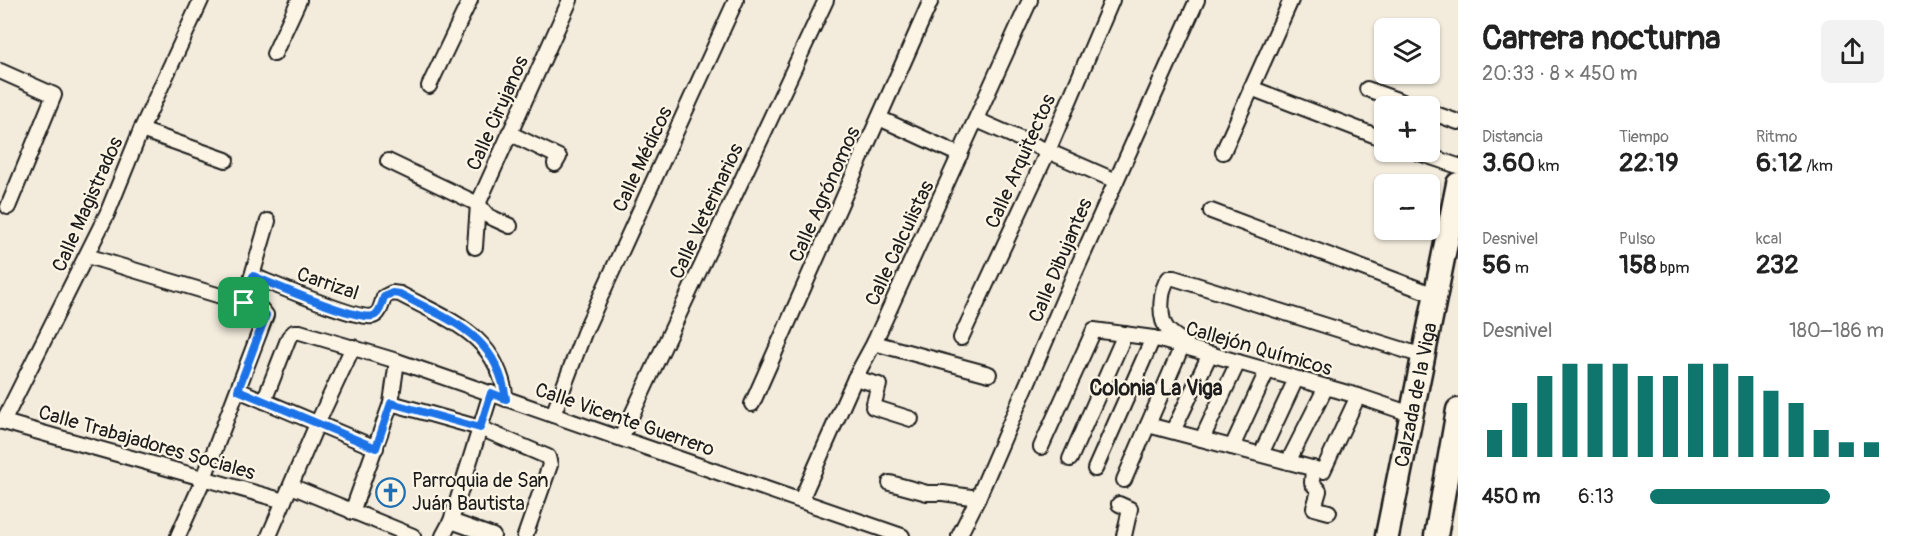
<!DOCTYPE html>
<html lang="es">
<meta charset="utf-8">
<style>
body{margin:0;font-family:Pangolin,sans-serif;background:#f2f2f2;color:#222;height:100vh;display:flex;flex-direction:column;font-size:22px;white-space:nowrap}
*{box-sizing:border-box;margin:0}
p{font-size:20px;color:#767676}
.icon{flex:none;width:33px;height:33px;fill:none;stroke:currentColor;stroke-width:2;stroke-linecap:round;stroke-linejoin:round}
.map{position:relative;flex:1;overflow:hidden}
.panel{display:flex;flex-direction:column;background:#fff;width:450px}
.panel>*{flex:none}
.controls{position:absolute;left:1374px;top:18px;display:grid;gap:12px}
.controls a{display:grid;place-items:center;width:66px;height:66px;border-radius:9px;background:#fff;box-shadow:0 2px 4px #0004;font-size:30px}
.pin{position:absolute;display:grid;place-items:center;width:51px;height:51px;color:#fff;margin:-26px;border-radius:12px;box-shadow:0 3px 9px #0006}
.round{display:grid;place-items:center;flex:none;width:63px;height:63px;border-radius:9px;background:#f2f2f2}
.headline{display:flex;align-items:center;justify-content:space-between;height:102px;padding:0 24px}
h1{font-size:33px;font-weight:800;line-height:45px}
.figures{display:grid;grid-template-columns:repeat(3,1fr);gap:9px;height:102px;padding:6px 24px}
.figures div{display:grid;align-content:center}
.figures b{font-size:26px;font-weight:800}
.figures small{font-size:16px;font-weight:400}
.figures p{font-size:16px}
.chart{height:168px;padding:12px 24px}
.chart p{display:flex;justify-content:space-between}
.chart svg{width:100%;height:108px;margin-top:6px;stroke:#0f766e;stroke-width:6}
ul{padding:0 24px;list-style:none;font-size:20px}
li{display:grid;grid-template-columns:96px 72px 1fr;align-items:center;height:45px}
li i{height:15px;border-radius:8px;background:#0f766e}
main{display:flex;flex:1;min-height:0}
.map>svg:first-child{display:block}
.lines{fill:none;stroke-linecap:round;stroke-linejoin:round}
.street-casing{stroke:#1c1c1c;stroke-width:18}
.primary-casing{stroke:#1c1c1c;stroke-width:27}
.street{stroke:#fcf5e5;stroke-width:14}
.primary{stroke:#fcf5e5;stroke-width:22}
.route-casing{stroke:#fff;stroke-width:12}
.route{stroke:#1a73e8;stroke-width:8}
.labels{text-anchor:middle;stroke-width:4.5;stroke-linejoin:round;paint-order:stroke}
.street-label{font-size:20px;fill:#1c1c1c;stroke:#fcf5e5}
.poi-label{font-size:20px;fill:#1c1c1c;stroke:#fcf5e5;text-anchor:start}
.neighbourhood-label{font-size:21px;font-weight:bold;fill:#1c1c1c;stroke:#fcf5e5}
</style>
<main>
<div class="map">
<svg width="1458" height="536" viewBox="0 0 1458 536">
<rect width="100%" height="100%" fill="#f3ecdd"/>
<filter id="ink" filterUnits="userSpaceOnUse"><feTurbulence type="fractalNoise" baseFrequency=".0167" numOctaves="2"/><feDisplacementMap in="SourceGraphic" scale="12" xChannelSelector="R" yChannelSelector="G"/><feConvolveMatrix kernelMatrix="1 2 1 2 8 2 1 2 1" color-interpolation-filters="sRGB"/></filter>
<g filter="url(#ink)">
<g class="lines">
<defs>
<g id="street">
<polyline points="274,54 299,0"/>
<polyline points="0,71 54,95 8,207"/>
<polyline points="429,86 470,0"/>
<polyline points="1251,88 1384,139"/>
<polyline points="1367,89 1414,106"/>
<polyline points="1430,112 1458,122"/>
<polyline points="879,118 960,155"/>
<polyline points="977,120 1116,181"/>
<polyline points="141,130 226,160"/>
<polyline points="509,133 559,157 555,164"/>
<polyline points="1223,152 1291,0"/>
<polyline points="1416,152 1458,166"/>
<polyline points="388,161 478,204 488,216 510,226"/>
<polyline points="1211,211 1435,295"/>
<polyline points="475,247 478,204 570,0"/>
<polyline points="87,256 244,303 261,309 266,315 204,478 178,536"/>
<path d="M 253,276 C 271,283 360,321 373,316 C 380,314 382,303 384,297 L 392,293 L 400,294 C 450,321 497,334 506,399"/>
<polyline points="244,303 268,221"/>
<polyline points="961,338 1048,151 1112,0"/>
<polyline points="874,343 989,374"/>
<path d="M 1187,345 C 1181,340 1173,335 1168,330 C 1158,319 1160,288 1169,278 L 1174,278 L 1423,356"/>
<polyline points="855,378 879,385 873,407 911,419"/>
<polyline points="238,390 376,448"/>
<polyline points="264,401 289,337 294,332 300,332 397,361 902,536"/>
<polyline points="391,403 480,428 548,457 550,465 525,536"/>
<polyline points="752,404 931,0"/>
<polyline points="553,415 584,333 736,0"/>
<polyline points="0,421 284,501"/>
<polyline points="3,422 107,214 141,130 201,0"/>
<polyline points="1148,425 1323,471 1358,396"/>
<polyline points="1173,431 1210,354"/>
<polyline points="621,438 826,0"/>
<polyline points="1202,439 1238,362"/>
<polyline points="1041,447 1094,330 1153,338 1358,396 1411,414"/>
<polyline points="1232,447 1267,371"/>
<polyline points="1261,454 1296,379"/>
<polyline points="1070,459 1125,334"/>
<polyline points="1288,462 1326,387"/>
<polyline points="1313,468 1312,483 1319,491 1314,508 1329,512"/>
<polyline points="1095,469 1153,338"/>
<polyline points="1124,480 1182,346"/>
<polyline points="890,483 927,493 943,493 978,498"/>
<polyline points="291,486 413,536"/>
<polyline points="801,500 855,378 874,343 1030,0"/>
<polyline points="1119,504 1130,509 1124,536"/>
<polyline points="352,512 391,403 397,361"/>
<polyline points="451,521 493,536"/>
<polyline points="269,536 317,424 353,347"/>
<polyline points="443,536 451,521 491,393"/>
<polyline points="959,536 978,498 1074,275 1197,0"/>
</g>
<g id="primary">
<path id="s1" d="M 1387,536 L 1458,184"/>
<polyline points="1436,536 1458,410"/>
</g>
</defs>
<!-- street casing -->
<use href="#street" class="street-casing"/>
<!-- primary casing -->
<use href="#primary" class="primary-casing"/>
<!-- street -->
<use href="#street" class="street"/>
<!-- primary -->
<use href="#primary" class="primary"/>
</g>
</g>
<g class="lines" filter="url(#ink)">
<defs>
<path id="route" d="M 253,276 C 272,284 358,321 373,316 C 380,314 382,303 384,297 L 392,293 L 400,294 C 450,321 497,334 506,399 L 491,393 L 480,428 L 391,403 L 376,448 L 238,390 L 266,315 L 261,309 L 244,303 Z"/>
</defs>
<!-- route casing -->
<use href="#route" class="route-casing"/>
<!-- route -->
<use href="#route" class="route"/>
</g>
<!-- icons -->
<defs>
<symbol id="church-ring" viewBox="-11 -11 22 22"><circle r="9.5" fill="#fcf5e5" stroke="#1f6fb2" stroke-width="1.5"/><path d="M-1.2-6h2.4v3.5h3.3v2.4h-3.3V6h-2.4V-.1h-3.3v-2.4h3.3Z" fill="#1f6fb2"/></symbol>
</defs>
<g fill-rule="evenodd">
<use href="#church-ring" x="374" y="476" width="33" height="33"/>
</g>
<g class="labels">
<!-- street labels -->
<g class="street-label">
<text transform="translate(497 113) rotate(-66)" y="7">Calle Cirujanos</text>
<text transform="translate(642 159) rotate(-65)" y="7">Calle Médicos</text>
<text transform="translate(1020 161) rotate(-66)" y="7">Calle Arquitectos</text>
<text transform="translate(824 194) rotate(-66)" y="7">Calle Agrónomos</text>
<text transform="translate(87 204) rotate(-66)" y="7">Calle Magistrados</text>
<text transform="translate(706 211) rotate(-65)" y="7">Calle Veterinarios</text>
<text transform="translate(899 243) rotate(-65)" y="7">Calle Calculistas</text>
<text transform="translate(1060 260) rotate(-67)" y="7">Calle Dibujantes</text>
<text transform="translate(328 283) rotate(19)" y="7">Carrizal</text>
<text transform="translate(1259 348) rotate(16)" y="7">Callejón Químicos</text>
<text dy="7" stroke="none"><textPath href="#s1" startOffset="144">Calzada de la Viga</textPath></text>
<text transform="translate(625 419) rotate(19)" y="7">Calle Vicente Guerrero</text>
<text transform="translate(147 442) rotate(16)" y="7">Calle Trabajadores Sociales</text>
</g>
<!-- poi labels -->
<g class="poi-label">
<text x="412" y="487">Parroquia de San<tspan x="412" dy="23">Juán Bautista</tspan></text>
</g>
<!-- neighbourhood labels -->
<g class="neighbourhood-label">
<text x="1156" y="395">Colonia La Viga</text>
</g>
</g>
</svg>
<div class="controls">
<a><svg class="icon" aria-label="layers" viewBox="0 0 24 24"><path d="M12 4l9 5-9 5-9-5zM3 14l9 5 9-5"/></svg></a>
<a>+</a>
<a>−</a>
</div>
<div class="pin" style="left:244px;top:303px;background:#1e9e55"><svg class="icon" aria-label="arrive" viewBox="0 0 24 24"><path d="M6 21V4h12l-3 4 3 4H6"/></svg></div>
</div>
<section class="panel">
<div class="headline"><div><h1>Carrera nocturna</h1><p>20:33 · 8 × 450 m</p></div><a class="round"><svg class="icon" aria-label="share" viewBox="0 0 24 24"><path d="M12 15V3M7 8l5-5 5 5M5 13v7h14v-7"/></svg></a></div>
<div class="figures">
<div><p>Distancia</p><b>3.60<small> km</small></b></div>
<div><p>Tiempo</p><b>22:19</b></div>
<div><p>Ritmo</p><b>6:12<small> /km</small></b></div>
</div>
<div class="figures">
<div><p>Desnivel</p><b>56<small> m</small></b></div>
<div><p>Pulso</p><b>158<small> bpm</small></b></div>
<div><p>kcal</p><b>232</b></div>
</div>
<div class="chart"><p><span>Desnivel</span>180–186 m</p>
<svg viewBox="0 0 160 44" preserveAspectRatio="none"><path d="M5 44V33M15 44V22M25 44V11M35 44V6M45 44V6M55 44V6M65 44V11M75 44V11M85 44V6M95 44V6M105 44V11M115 44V17M125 44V22M135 44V33M145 44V38M155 44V38"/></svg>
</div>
<ul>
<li><b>450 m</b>6:13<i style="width:77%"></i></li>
</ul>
</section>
</main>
